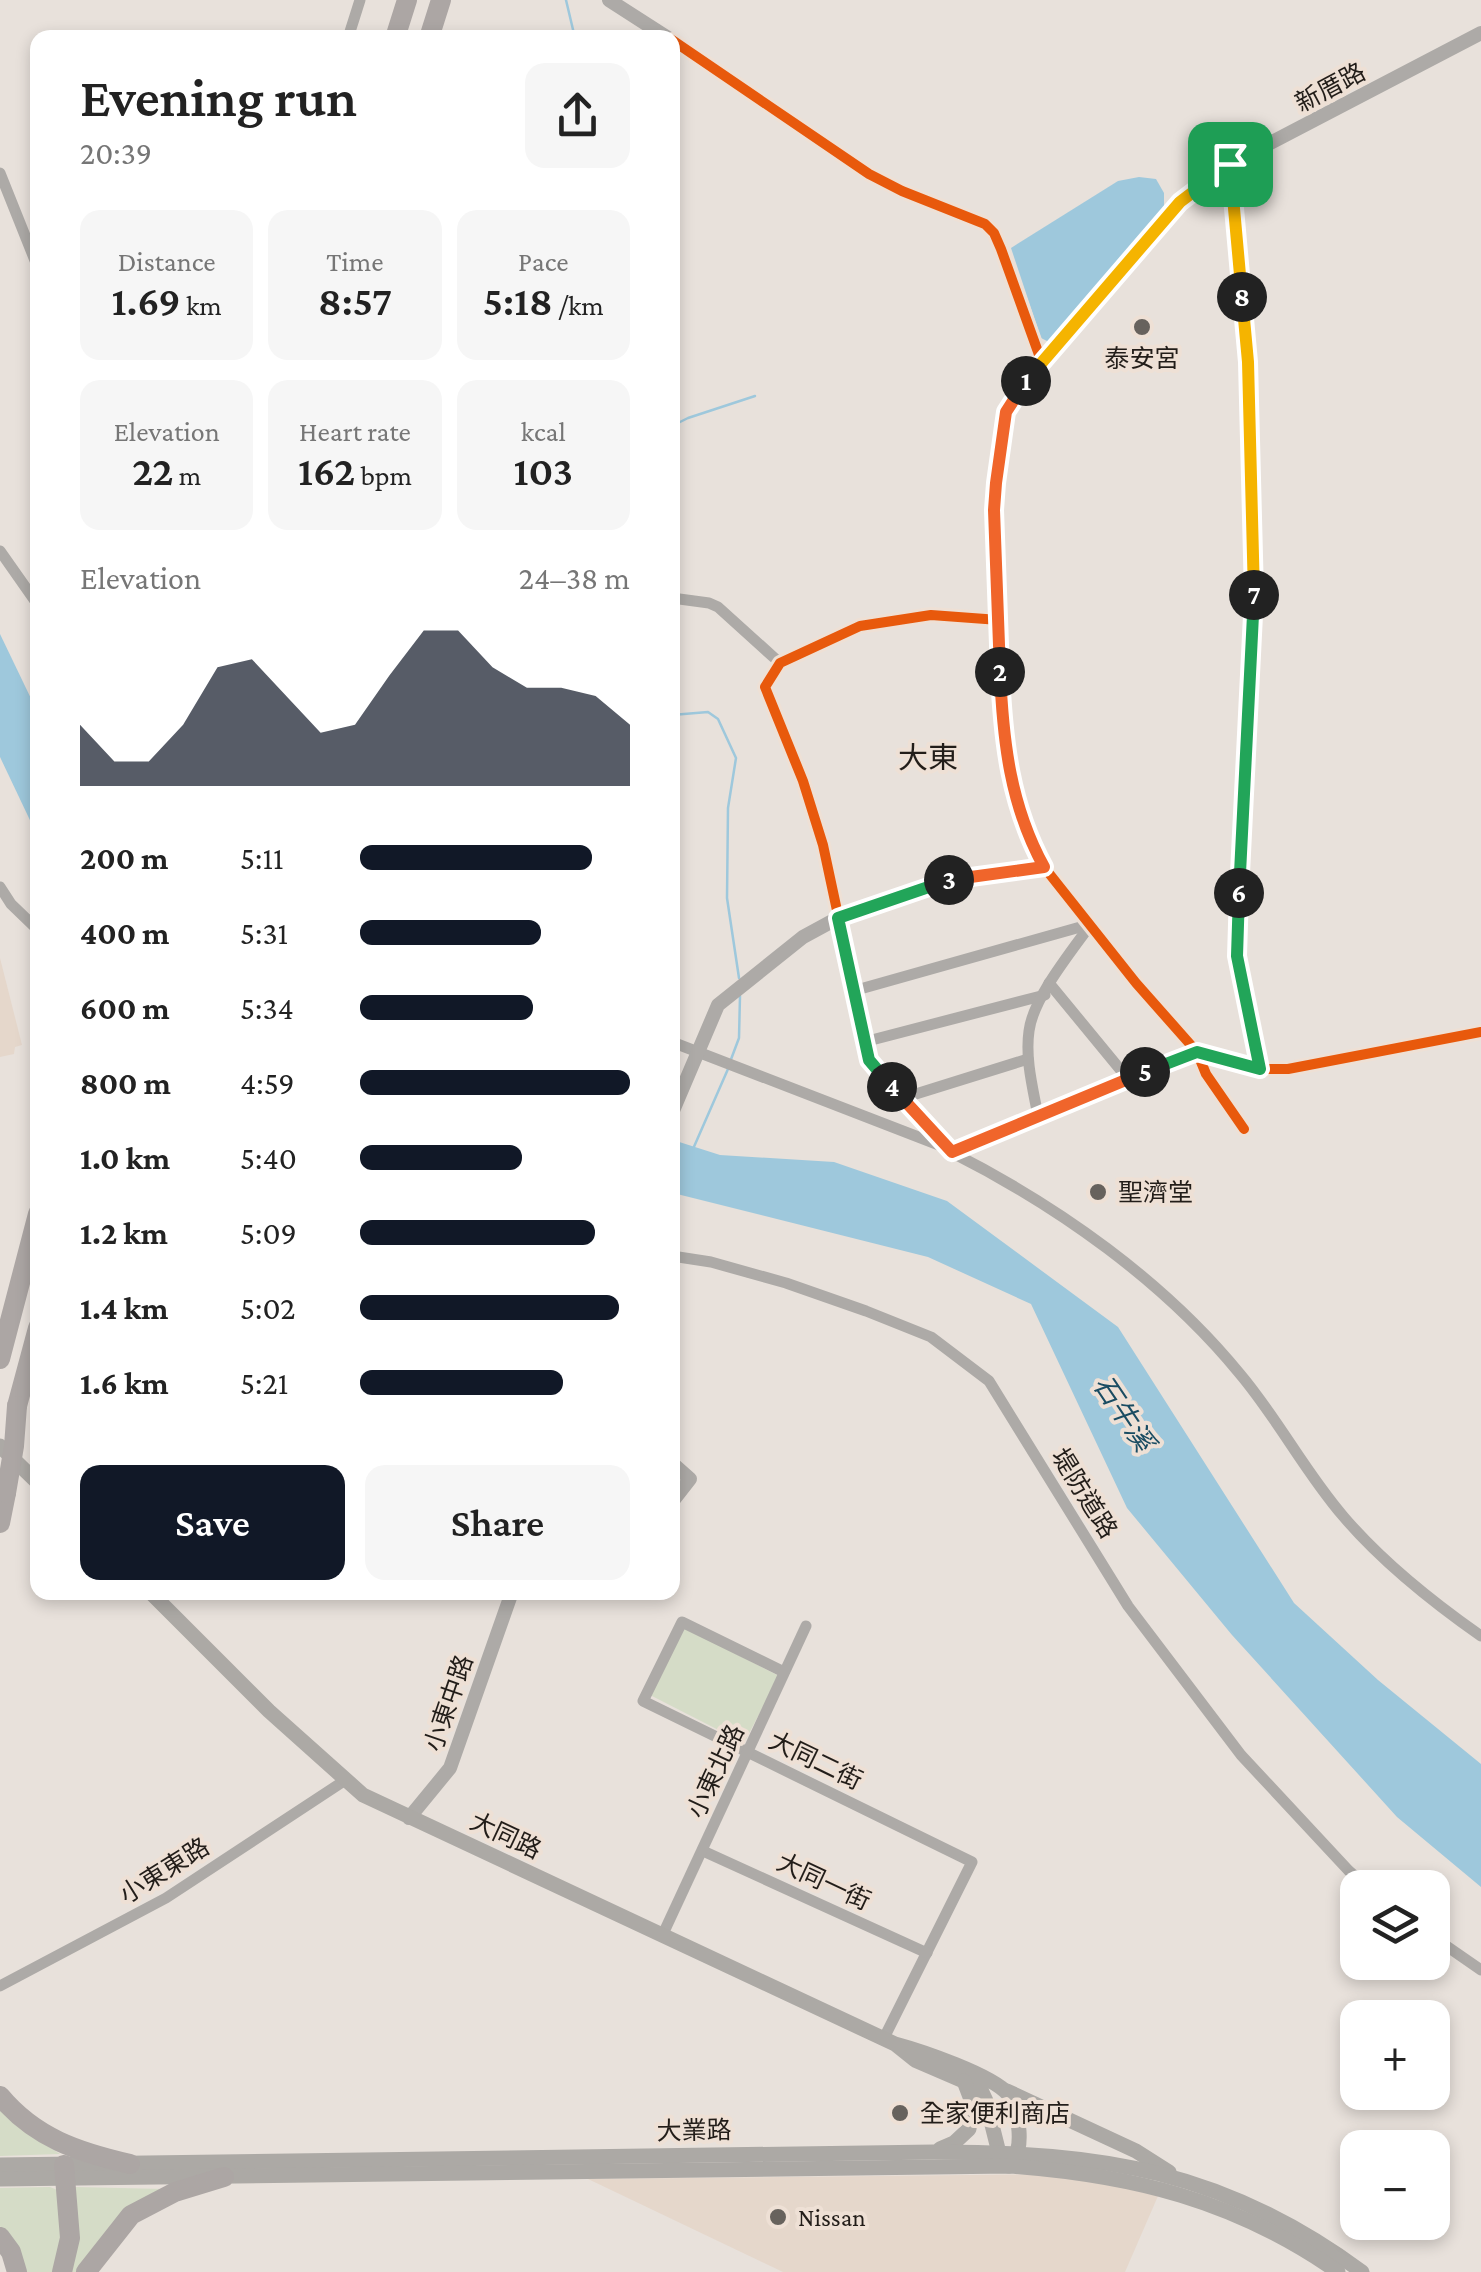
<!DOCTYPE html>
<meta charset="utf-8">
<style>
body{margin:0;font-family:"Crimson Pro","Noto Sans TC",serif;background:#f6f6f6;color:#222;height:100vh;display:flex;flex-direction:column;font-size:38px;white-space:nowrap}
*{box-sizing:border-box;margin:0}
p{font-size:32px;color:#767676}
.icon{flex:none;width:55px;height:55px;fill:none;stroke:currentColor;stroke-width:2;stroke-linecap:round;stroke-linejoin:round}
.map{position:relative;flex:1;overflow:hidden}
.side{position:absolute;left:30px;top:30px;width:650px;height:1570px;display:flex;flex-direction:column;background:#fff;border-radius:20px;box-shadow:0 5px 15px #0003}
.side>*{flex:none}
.tools{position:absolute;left:1340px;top:1870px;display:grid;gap:20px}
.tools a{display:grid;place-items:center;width:110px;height:110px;border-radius:20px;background:#fff;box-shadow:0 5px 15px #0003;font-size:50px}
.pin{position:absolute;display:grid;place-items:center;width:85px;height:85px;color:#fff;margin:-42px;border-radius:20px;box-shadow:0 5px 15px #0006}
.km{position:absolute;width:50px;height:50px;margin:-25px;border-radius:50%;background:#222;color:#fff;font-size:28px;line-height:50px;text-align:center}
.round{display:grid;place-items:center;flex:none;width:105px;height:105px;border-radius:20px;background:#f6f6f6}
.overview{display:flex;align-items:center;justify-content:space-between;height:170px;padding:0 50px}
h1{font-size:55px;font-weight:600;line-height:75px}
.figures{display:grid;grid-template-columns:repeat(3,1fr);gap:15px;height:170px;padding:10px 50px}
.figures div{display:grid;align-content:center;border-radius:20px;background:#f6f6f6;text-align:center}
.figures b{font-size:42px;font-weight:600}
.figures small{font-size:28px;font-weight:400}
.figures p{font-size:28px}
.chart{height:280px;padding:20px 50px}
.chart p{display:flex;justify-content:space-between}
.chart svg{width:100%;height:180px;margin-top:10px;fill:#111827;opacity:.7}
.primary-button{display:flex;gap:20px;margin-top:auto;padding:20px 50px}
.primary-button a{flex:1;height:115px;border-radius:20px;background:#111827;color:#fff;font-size:40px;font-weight:600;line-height:115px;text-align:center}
.primary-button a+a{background:#f6f6f6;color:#222}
ul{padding:0 50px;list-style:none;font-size:32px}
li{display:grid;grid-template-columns:160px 120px 1fr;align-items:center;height:75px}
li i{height:25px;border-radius:12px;background:#111827}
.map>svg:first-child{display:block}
.built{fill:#e5d7cb}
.green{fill:#d5dcc7}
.water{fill:#9ec8dc}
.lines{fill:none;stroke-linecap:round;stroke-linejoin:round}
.stream{stroke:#9ec8dc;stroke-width:2.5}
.minor{stroke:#adaaa7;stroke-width:11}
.tertiary{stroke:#adaaa7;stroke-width:14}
.secondary{stroke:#aca9a5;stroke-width:15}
.motorway{stroke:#aca6a4;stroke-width:20}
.motorway-bridge{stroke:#aca6a4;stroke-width:20}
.cycleway-casing{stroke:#eee0d5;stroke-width:16}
.cycleway{stroke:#e8590c;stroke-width:10}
.split-1-casing{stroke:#fff;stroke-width:20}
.split-2-casing{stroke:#fff;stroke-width:20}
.split-3-casing{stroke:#fff;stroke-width:20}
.split-4-casing{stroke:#fff;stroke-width:20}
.split-5-casing{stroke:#fff;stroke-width:20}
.split-6-casing{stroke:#fff;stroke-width:20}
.split-7-casing{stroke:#fff;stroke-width:20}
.split-8-casing{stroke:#fff;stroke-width:20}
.split-9-casing{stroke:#fff;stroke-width:20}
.split-1{stroke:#f5b400;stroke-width:12}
.split-2{stroke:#f0652b;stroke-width:12}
.split-3{stroke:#f0652b;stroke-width:12}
.split-4{stroke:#22a559;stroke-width:12}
.split-5{stroke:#f0652b;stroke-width:12}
.split-6{stroke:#22a559;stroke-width:12}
.split-7{stroke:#22a559;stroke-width:12}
.split-8{stroke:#f5b400;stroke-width:12}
.split-9{stroke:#f5b400;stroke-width:12}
.poi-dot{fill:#67625d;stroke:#eee0d5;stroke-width:4}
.labels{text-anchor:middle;stroke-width:8;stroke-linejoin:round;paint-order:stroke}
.street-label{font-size:25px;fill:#221d19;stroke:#eee0d5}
.poi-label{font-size:25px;fill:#221d19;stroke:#eee0d5;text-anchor:start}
.water-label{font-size:28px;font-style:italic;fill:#1a4c62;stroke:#eee0d5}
.quarter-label{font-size:30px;fill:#221d19;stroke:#eee0d5}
</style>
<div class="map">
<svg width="1481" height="2272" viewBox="0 0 1481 2272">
<rect width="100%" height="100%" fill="#e8e1db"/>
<!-- built -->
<g class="built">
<polygon points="0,958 22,1045 15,1047 14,1054 0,1057"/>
<polygon points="1065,2174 1158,2196 1125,2272 783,2272 588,2179"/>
</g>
<!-- green -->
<g class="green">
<polygon points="685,1628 779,1676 744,1743 650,1695"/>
<polygon points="0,2104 27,2133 60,2154 0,2156"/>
<polygon points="50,2187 60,2191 61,2239 56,2272 21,2272 0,2226 0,2188"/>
<polygon points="75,2187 164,2189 112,2223 76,2272 70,2272"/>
</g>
<!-- water -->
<g class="water">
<polygon points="1139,177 1156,179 1164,193 1164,210 1049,342 1041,338 1011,248 1118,181"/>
<polygon points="0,634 37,711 37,835 0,757"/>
<polygon points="673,1140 720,1155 834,1162 947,1201 1118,1327 1294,1603 1378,1680 1481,1764 1481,1887 1397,1817 1232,1635 1127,1508 1031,1304 928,1257 673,1193"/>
</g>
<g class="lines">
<!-- stream -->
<g class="stream">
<polyline points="566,0 575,38"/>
<polyline points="672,426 688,418 755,396"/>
<polyline points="672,715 708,712 718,719 736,758 728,808 727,898 739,978"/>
<polyline points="730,1062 739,1038 740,996"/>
<polyline points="693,1149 728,1069"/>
</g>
<!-- minor -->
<g class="minor">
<polyline points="348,38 360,0"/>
<polyline points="1230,164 1248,362 1254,559 1254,616 1237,956 1260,1069"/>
<polyline points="0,173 38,268"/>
<polyline points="0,551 38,605"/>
<polyline points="672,598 709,603 718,607 780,663"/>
<polyline points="999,620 931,615 860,626 780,663 765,687 803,781 823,845 869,1060 951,1152 1197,1052 1206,1074 1244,1129"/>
<polyline points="0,887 11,904 38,930"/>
<polyline points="1049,983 1128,1079"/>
<polyline points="853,991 1091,924"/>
<polyline points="672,1042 939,1145"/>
<polyline points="864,1042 1045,995"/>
<polyline points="903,1098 1028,1059"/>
<path d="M 1038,1116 C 1033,1089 1025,1059 1029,1031 C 1033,998 1071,952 1091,924"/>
<path d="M 951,1152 C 1058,1206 1164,1281 1240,1374 C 1278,1419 1305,1472 1343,1516 C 1383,1563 1431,1601 1481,1636"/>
<polyline points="672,1256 711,1262 786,1283 866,1311 931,1337 989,1381 1128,1606 1241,1755 1349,1871 1369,1888"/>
<polyline points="784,1672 682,1622 643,1701 972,1862 884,2038"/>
<polyline points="703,1851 927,1953"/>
<polyline points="663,1934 806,1626"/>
<polyline points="1432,1936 1481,1970"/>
<polyline points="0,1986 166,1898 344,1781"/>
</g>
<!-- tertiary -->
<g class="tertiary">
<polyline points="609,0 668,38"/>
<path d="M 672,40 L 869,174 L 902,191 L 985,224 L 994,233 L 1001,249 L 1042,363 C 996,412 999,446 994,510 L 1004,747 L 1032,845 L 1044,867 L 1136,983 L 1197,1052 L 1260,1069 L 1288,1069 L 1481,1032"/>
<polyline points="1042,363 1180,202 1230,164 1481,33"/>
<polyline points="672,1113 718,1005 803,937 838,918 952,879 1044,867"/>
<polyline points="672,1463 690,1479 672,1502"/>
<polyline points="409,1818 450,1768 512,1592"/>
</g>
<!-- secondary -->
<g class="secondary">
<polyline points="0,1446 38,1483"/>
<path d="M 150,1592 L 269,1711 L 363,1795 L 895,2044 C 921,2051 992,2075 1008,2094 C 1016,2104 1018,2118 1019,2131 C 1020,2146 1018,2154 1009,2166 L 999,2153 L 986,2101 L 980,2088 L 915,2060 L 895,2044"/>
<polyline points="1007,2091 1136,2151 1169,2172"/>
<polyline points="940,2149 954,2143 969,2129 972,2102 964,2081"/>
<path d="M 0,2165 L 934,2152 C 1101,2152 1224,2170 1362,2272"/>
<path d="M 0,2179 L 1009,2166 C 1132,2175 1235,2200 1338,2272"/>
</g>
<!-- motorway -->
<g class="motorway">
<polyline points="395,38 407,0"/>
<polyline points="429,38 441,0"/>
<polyline points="0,1359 38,1214"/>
<polyline points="17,1406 38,1328"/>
<polyline points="0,1523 6,1493"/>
<path d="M 0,2096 C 35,2138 78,2152 130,2164"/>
<polyline points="0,2237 11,2252 17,2272"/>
<polyline points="62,2272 70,2238 64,2165"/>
<polyline points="86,2272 131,2215 175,2192 224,2177"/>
</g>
<!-- motorway-bridge -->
<polyline class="motorway-bridge" points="6,1493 14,1446 17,1406"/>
<defs>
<g id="cycleway">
<path d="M 672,40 L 869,174 L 902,191 L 985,224 L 994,233 L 1001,249 L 1042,363 C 996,412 999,446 994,510 L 1004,747 L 1032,845 L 1044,867 L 1136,983 L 1197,1052 L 1260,1069 L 1288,1069 L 1481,1032"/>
<polyline points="999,620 931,615 860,626 780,663 765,687 803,781 823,845 869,1060 951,1152 1197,1052 1206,1074 1244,1129"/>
</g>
</defs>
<!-- cycleway casing -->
<use href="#cycleway" class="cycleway-casing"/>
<!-- cycleway -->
<use href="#cycleway" class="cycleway"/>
</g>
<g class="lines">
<defs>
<polyline id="split-1" points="1026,381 1180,202 1230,164"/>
<polyline id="split-2" points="1000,672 994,510 996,483 1006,412 1026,381"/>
<path id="split-3" d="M 949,880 L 1044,867 C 1010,805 1003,741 1000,672"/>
<polyline id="split-4" points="892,1087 869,1060 838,918 949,880"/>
<polyline id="split-5" points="892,1087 952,1152 1145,1072"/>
<polyline id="split-6" points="1145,1072 1197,1052 1260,1069 1237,956 1239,893"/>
<polyline id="split-7" points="1239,893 1254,595"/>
<polyline id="split-8" points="1242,297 1248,362 1254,595"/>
<polyline id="split-9" points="1230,164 1242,297"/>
</defs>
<!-- split-1 casing -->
<use href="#split-1" class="split-1-casing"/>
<!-- split-2 casing -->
<use href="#split-2" class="split-2-casing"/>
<!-- split-3 casing -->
<use href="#split-3" class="split-3-casing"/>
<!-- split-4 casing -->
<use href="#split-4" class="split-4-casing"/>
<!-- split-5 casing -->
<use href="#split-5" class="split-5-casing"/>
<!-- split-6 casing -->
<use href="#split-6" class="split-6-casing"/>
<!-- split-7 casing -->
<use href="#split-7" class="split-7-casing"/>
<!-- split-8 casing -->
<use href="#split-8" class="split-8-casing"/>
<!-- split-9 casing -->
<use href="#split-9" class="split-9-casing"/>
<!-- split-1 -->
<use href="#split-1" class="split-1"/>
<!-- split-2 -->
<use href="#split-2" class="split-2"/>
<!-- split-3 -->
<use href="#split-3" class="split-3"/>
<!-- split-4 -->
<use href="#split-4" class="split-4"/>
<!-- split-5 -->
<use href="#split-5" class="split-5"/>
<!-- split-6 -->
<use href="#split-6" class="split-6"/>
<!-- split-7 -->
<use href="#split-7" class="split-7"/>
<!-- split-8 -->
<use href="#split-8" class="split-8"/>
<!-- split-9 -->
<use href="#split-9" class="split-9"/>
</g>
<!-- markers -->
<g class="poi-dot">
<circle cx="1142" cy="327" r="10"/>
<circle cx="1098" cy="1192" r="10"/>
<circle cx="900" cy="2113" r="10"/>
<circle cx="778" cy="2217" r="10"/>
</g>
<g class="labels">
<!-- street labels -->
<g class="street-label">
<text transform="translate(1330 87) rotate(-28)" y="9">新厝路</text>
<text transform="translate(1085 1493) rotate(58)" y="9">堤防道路</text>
<text transform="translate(448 1703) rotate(-71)" y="9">小東中路</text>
<text transform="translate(816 1760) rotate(26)" y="9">大同二街</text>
<text transform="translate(715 1771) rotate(-65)" y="9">小東北路</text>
<text transform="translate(506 1835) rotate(25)" y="9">大同路</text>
<text transform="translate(164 1870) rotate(-32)" y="9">小東東路</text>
<text transform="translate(824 1881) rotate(25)" y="9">大同一街</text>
<text transform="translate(694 2130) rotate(-1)" y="9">大業路</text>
</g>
<!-- poi labels -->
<g class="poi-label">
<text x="1142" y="367" text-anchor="middle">泰安宮</text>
<text x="1118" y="1201">聖濟堂</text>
<text x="920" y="2122">全家便利商店</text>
<text x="798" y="2226">Nissan</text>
</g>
<!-- water labels -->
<g class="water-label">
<text transform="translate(1124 1413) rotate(56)" y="10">石牛溪</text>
</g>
<!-- quarter labels -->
<g class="quarter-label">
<text x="928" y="768">大東</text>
</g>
</g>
</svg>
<div class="tools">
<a><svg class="icon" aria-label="layers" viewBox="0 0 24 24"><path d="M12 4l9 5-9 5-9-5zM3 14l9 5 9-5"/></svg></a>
<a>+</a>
<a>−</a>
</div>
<div class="pin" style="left:1230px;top:164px;background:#1e9e55"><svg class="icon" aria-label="arrive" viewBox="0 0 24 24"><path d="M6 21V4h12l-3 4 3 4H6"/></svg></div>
<b class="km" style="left:1026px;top:381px">1</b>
<b class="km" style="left:1000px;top:672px">2</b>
<b class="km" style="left:949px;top:880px">3</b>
<b class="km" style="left:892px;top:1087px">4</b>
<b class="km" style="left:1145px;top:1072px">5</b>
<b class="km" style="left:1239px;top:893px">6</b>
<b class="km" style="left:1254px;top:595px">7</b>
<b class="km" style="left:1242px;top:297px">8</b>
<section class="side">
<div class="overview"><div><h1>Evening run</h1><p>20:39</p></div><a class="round"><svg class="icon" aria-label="share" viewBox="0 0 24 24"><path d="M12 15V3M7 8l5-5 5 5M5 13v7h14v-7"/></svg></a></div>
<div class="figures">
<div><p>Distance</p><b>1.69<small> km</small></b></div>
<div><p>Time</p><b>8:57</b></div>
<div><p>Pace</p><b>5:18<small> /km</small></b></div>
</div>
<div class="figures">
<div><p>Elevation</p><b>22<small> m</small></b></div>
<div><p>Heart rate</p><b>162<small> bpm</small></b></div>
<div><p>kcal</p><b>103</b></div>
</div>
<div class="chart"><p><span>Elevation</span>24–38 m</p>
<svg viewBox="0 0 160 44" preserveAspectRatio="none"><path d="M0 44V29L10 38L20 38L30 29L40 15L50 13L60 22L70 31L80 29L90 17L100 6L110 6L120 15L130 20L140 20L150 22L160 29V44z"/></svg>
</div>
<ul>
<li><b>200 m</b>5:11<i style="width:86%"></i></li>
<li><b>400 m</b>5:31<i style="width:67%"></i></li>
<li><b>600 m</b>5:34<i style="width:64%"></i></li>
<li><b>800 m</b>4:59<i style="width:100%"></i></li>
<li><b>1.0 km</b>5:40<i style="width:60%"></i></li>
<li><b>1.2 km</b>5:09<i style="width:87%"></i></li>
<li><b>1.4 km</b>5:02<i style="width:96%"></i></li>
<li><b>1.6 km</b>5:21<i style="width:75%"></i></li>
</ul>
<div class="primary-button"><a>Save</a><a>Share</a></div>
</section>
</div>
